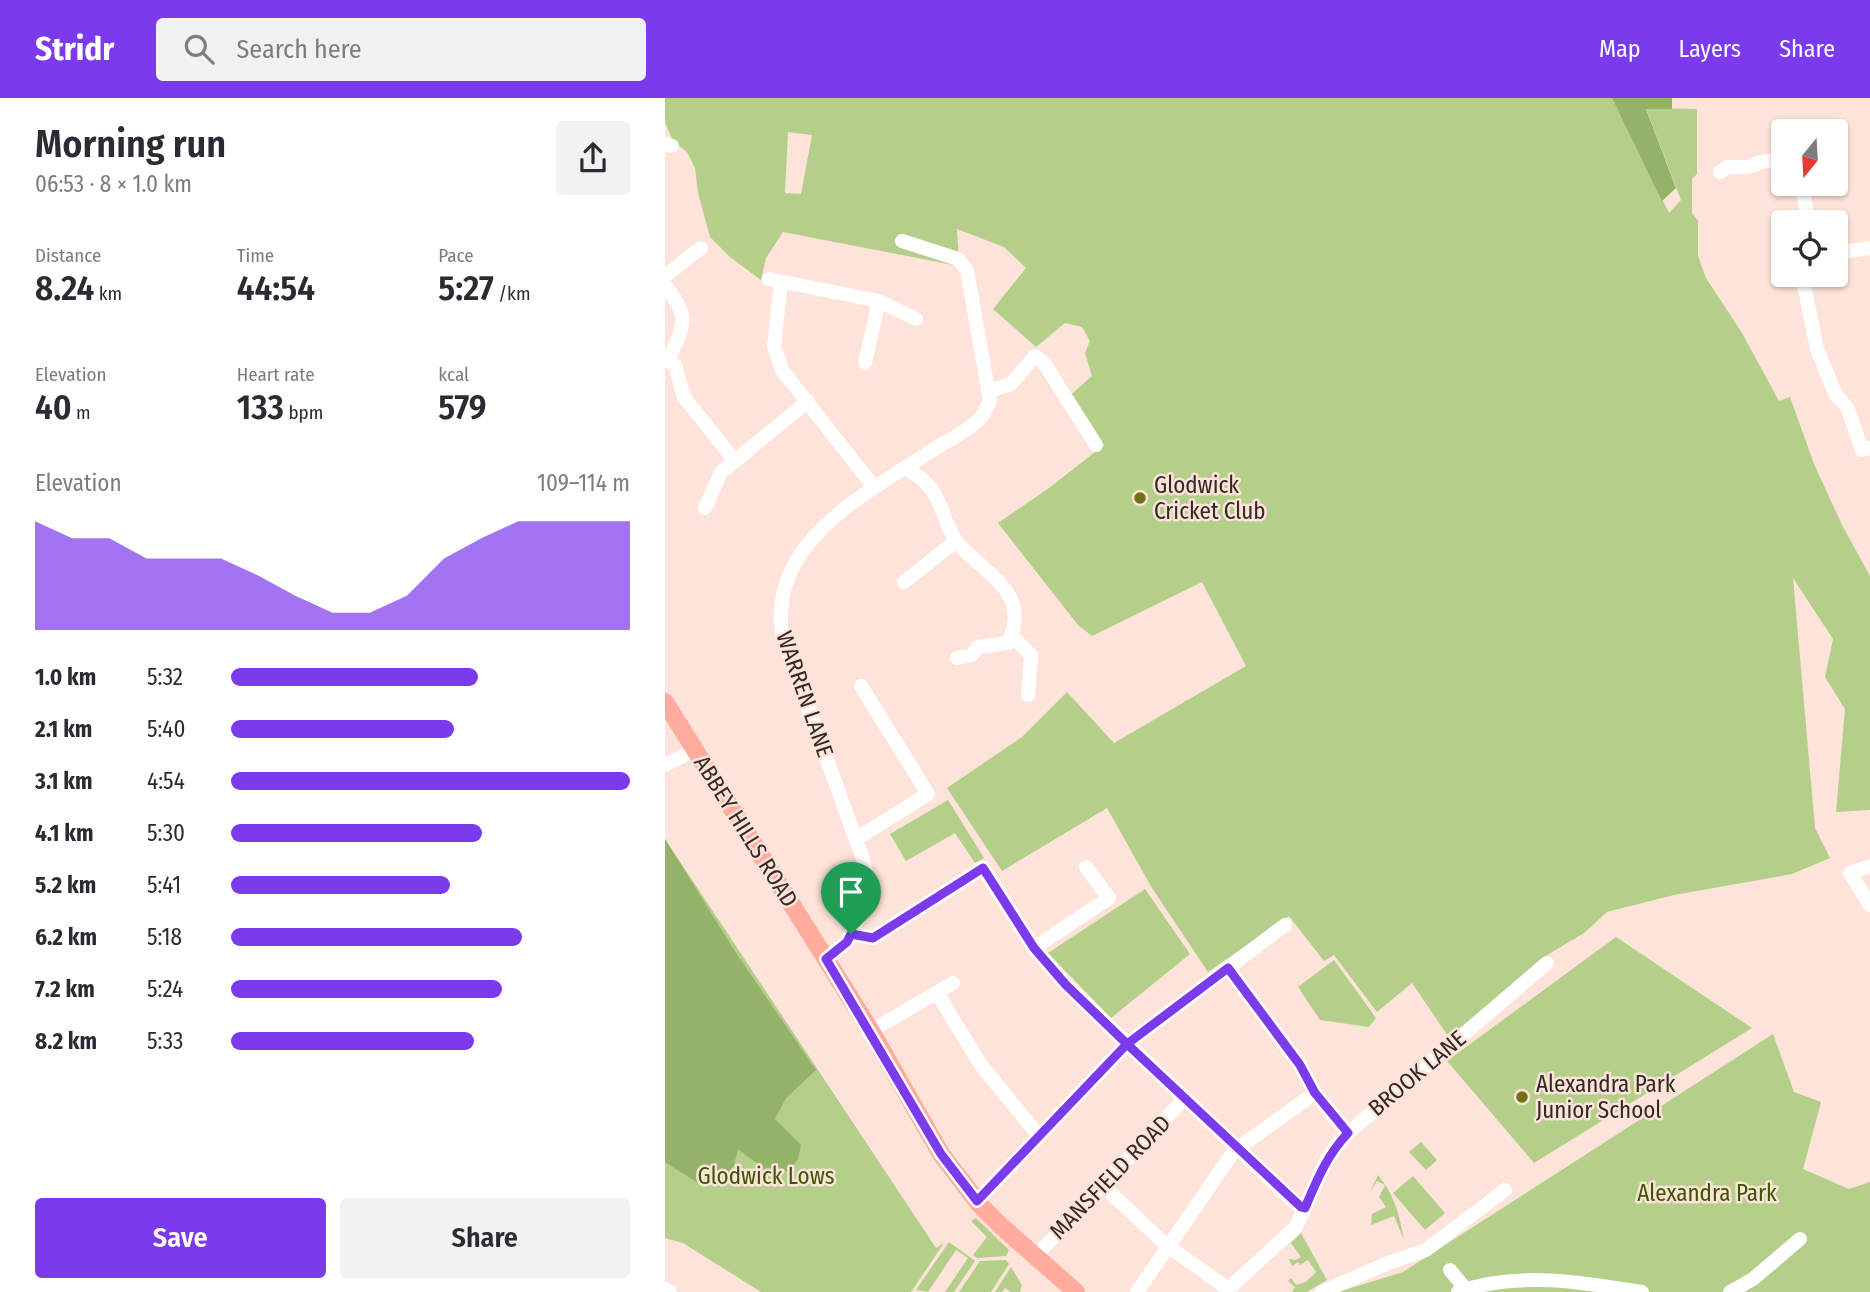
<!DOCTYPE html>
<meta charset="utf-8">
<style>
body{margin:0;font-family:"Fira Sans Condensed",sans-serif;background:#f2f2f3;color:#2b2b33;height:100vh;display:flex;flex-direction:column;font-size:26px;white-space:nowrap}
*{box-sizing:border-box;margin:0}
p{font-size:23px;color:#7c7c81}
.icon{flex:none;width:38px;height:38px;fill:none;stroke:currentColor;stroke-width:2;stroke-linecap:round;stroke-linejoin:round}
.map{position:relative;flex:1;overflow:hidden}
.panel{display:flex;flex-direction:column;background:#fff;width:665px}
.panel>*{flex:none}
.needle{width:46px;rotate:198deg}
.buttons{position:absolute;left:1106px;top:21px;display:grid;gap:14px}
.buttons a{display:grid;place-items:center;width:77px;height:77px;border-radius:7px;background:#fff;box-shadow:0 2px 5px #0004;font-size:35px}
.pin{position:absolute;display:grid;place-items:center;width:60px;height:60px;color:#fff;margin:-72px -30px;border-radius:50% 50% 50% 0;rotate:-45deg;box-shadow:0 0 7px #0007}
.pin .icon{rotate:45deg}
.round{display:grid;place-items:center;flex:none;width:74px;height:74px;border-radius:7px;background:#f2f2f3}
.head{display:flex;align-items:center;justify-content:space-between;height:119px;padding:0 35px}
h1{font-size:38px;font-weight:600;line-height:52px}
.figures{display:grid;grid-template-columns:repeat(3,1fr);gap:10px;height:119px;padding:7px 35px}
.figures div{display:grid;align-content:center}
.figures b{font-size:35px;font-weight:600}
.figures small{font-size:19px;font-weight:400}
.figures p{font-size:19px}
.chart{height:196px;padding:14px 35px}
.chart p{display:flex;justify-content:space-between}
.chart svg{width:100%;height:126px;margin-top:7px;fill:#7c3aed;opacity:.7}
.cta{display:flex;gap:14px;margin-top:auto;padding:14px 35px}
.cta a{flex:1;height:80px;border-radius:7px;background:#7c3aed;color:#fff;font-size:28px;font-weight:600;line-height:80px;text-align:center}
.cta a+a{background:#f2f2f3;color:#2b2b33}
ul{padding:0 35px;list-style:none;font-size:23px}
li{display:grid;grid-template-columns:112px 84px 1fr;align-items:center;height:52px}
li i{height:18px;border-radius:9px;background:#7c3aed}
header{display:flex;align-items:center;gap:42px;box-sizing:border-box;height:98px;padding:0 35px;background:#7c3aed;color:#fff}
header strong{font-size:33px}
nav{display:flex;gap:38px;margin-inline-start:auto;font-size:24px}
.search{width:490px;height:63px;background:#f2f2f3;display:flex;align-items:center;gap:18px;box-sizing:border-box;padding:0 24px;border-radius:7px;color:#7c7c81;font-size:26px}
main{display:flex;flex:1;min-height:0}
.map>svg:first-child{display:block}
.green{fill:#b3cf8a;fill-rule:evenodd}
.forest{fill:#94b268}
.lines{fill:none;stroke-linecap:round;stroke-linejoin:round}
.minor{stroke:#fff;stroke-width:14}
.major{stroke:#ffac9e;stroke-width:18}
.route-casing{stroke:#fff;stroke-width:14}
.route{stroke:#7c3aed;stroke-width:9}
.poi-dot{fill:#717012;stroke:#fde3d9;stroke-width:2.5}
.labels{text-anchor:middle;stroke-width:5;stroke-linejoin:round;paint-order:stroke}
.poi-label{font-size:23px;fill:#332823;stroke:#fde3d9;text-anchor:start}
.street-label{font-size:23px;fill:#332823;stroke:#fde3d9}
.park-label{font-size:23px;fill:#3c5500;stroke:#fde3d9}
</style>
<header>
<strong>Stridr</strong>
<div class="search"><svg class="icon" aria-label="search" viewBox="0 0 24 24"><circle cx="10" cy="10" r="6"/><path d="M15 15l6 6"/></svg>Search here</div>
<nav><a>Map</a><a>Layers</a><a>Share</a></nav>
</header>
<main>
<section class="panel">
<div class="head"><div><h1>Morning run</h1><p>06:53 · 8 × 1.0 km</p></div><a class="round"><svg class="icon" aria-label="share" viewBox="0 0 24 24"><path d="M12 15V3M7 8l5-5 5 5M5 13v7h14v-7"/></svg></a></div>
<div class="figures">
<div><p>Distance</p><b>8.24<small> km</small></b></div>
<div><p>Time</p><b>44:54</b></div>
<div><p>Pace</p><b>5:27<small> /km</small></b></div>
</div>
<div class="figures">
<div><p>Elevation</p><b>40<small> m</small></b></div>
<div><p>Heart rate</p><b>133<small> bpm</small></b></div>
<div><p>kcal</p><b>579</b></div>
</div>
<div class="chart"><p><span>Elevation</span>109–114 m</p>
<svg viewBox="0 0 160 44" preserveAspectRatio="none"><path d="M0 44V6L10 12L20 12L30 19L40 19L50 19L60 25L70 32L80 38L90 38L100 32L110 19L120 12L130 6L140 6L150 6L160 6V44z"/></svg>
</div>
<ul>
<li><b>1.0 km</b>5:32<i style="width:62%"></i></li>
<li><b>2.1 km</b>5:40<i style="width:56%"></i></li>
<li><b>3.1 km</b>4:54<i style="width:100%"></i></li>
<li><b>4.1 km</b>5:30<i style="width:63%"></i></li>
<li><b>5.2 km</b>5:41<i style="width:55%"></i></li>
<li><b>6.2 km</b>5:18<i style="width:73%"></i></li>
<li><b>7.2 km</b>5:24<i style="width:68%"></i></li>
<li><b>8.2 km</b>5:33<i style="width:61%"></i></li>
</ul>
<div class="cta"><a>Save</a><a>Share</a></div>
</section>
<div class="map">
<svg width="1205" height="1194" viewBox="0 0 1205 1194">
<rect width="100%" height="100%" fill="#fde3d9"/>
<!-- green -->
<g class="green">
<path d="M 0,0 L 947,0 L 1004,115 L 1016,102 L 981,10 L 1032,11 L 1032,76 L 1027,81 L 1027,115 L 1033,123 L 1033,158 L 1041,180 L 1077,235 L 1114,303 L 1125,299 L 1149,366 L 1177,427 L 1205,478 L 1205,712 L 1171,714 L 1180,611 L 1160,579 L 1168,541 L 1128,480 L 1150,730 L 1165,760 L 1127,776 L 1009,797 L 942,814 L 919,835 L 877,860 L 785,941 L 747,885 L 712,914 L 669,857 L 659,863 L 624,818 L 543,874 L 487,790 L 442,710 L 337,773 L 282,690 L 357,639 L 402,594 L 449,645 L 581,568 L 537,484 L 427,538 L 413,527 L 333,425 L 384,390 L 439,347 L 402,300 L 427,278 L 420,255 L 425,243 L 417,229 L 400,225 L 371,249 L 328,211 L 361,170 L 339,149 L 292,131 L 294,168 L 118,134 L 101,160 L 96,182 L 65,159 L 45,139 L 33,95 L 30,70 L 22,54 L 8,43 L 0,24 ZM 123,34 L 147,37 L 136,96 L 120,95 Z"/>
<polygon points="283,702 319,760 310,765 290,735 241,763 225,736"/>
<polygon points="0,741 271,1150 279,1145 246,1194 96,1194 18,1145 0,1140"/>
<polygon points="480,791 525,856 446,920 383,855"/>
<polygon points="951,839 1087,930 869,1065 782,963"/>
<polygon points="669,862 711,920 704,929 655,922 633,889"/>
<polygon points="1108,936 1129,994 1156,1004 1138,1071 1184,1091 1205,1084 1205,1194 673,1194 738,1174"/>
<polygon points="756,1044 772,1062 761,1072 744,1054"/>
<path d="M 713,1077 C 730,1098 734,1116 739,1142 L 729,1118 L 706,1127 L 707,1116 L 721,1109 L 714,1099 L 720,1087 L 712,1083 L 705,1094 Z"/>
<polygon points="748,1078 780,1115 760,1132 728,1095"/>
<polygon points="311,1120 344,1152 341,1158 312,1160 308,1157 322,1139 306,1123"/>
<polygon points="636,1135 662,1182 642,1194 627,1194 630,1189 623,1183 626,1180 631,1187 641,1184 651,1174 643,1162 635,1167 633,1164 627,1168 624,1161 631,1162 636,1159 626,1145"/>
<polygon points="284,1144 310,1163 289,1194 280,1194 303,1160 291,1152 263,1194 251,1192"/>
<polygon points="341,1162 344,1166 326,1194 294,1194 315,1163"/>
<polygon points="346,1169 357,1187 355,1194 346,1194 340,1190 337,1194 330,1194"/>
</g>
<!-- forest -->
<g class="forest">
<polygon points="947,0 1007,0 1007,11 981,11 1011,90 997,103"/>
<polygon points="0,741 71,855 151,972 121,1000 110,1021 136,1047 133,1061 123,1073 105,1075 73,1051 69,1067 59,1082 36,1087 0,1064"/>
</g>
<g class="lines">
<!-- minor -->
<g class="minor">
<polyline points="0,46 7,48"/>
<polyline points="1055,74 1063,69 1083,69 1099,63 1118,63"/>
<polyline points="1137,86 1143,124"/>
<polyline points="1171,155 1205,150"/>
<polyline points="1139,177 1139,187 1152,251 1170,295 1183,311 1197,352 1205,350"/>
<polyline points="0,178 36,150"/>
<polyline points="104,181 214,203 251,221"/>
<polyline points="116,184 109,248 117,272 208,388"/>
<path d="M 0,187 C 26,221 19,226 3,263 L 10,267 L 19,299 L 70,363 L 143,303"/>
<polyline points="200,265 214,203"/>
<polyline points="324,293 346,286 370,258 379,265 431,347"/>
<path d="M 240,370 C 247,375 257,379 262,386 C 277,401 279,427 292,444 C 318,476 368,493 343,545 L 313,549 L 307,557 L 292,560"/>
<polyline points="40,410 56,374 70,363"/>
<polyline points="239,484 291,443"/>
<polyline points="347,538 366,557 363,597"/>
<polyline points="0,667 30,652"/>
<polyline points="191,741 263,696 196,588"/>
<polyline points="1205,768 1185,775 1205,807"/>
<polyline points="186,836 208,840 318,770 369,850 401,887 629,1104 640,1110"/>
<polyline points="369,850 444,800 421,769"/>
<path d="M 161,861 L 182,844 L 197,814 L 204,784 L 197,758 L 118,541 C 99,445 202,395 268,352 C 283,342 306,332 317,318 C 320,314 322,308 325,303 L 302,172 L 293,161 L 237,143"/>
<polyline points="563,870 635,967 650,995 683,1035"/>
<polyline points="272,895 316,967 373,1037"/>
<polyline points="206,933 288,885"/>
<polyline points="437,1087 499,1145 563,1191"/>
<polyline points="312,1103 462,946 620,827"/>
<polyline points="370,1159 520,1000"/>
<polyline points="785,1172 803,1194"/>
<polyline points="0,1191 5,1194"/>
<polyline points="472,1194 569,1053 650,995"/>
<polyline points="560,1194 631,1129 661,1063 670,1049 683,1035 882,865"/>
<polyline points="657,1194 723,1165 761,1152 840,1092"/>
<path d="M 793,1194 C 851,1173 918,1184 977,1194"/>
<polyline points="1065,1194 1088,1181 1135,1141"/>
</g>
<!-- major -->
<polyline class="major" points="0,604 206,933 276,1056 315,1107 336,1128 411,1194"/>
</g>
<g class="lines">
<defs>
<path id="route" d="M 186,836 L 182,844 L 161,861 L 276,1056 L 312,1103 L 462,946 L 636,1109 L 640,1110 C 652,1082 662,1057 683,1035 L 650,995 L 635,967 L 563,870 L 462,946 L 401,887 L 369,850 L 318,770 L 208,840 L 186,836"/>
</defs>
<!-- route casing -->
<use href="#route" class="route-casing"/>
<!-- route -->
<use href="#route" class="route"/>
</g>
<!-- markers -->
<g class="poi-dot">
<circle cx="475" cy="400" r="7"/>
<circle cx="857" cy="999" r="7"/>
</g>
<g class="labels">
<!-- poi labels -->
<g class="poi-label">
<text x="489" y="395">Glodwick<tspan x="489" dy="26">Cricket Club</tspan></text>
<text x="871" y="994">Alexandra Park<tspan x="871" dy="26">Junior School</tspan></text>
</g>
<!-- street labels -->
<g class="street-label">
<text transform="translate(140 596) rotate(71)" y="8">WARREN LANE</text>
<text transform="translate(81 733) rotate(58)" y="8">ABBEY HILLS ROAD</text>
<text transform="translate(752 975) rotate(-40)" y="8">BROOK LANE</text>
<text transform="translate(445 1079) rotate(-46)" y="8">MANSFIELD ROAD</text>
</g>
<!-- park labels -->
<g class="park-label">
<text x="101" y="1086">Glodwick Lows</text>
<text x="1042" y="1103">Alexandra Park</text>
</g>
</g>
</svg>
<div class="buttons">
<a><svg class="needle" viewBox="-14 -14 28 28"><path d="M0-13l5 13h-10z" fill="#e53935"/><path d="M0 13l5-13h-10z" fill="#7c7c81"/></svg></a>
<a><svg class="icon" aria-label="locate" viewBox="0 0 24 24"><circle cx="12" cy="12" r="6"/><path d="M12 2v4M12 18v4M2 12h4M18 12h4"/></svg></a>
</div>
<div class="pin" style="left:186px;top:836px;background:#1e9e55"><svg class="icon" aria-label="arrive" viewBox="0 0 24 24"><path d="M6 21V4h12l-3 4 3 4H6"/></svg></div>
</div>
</main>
